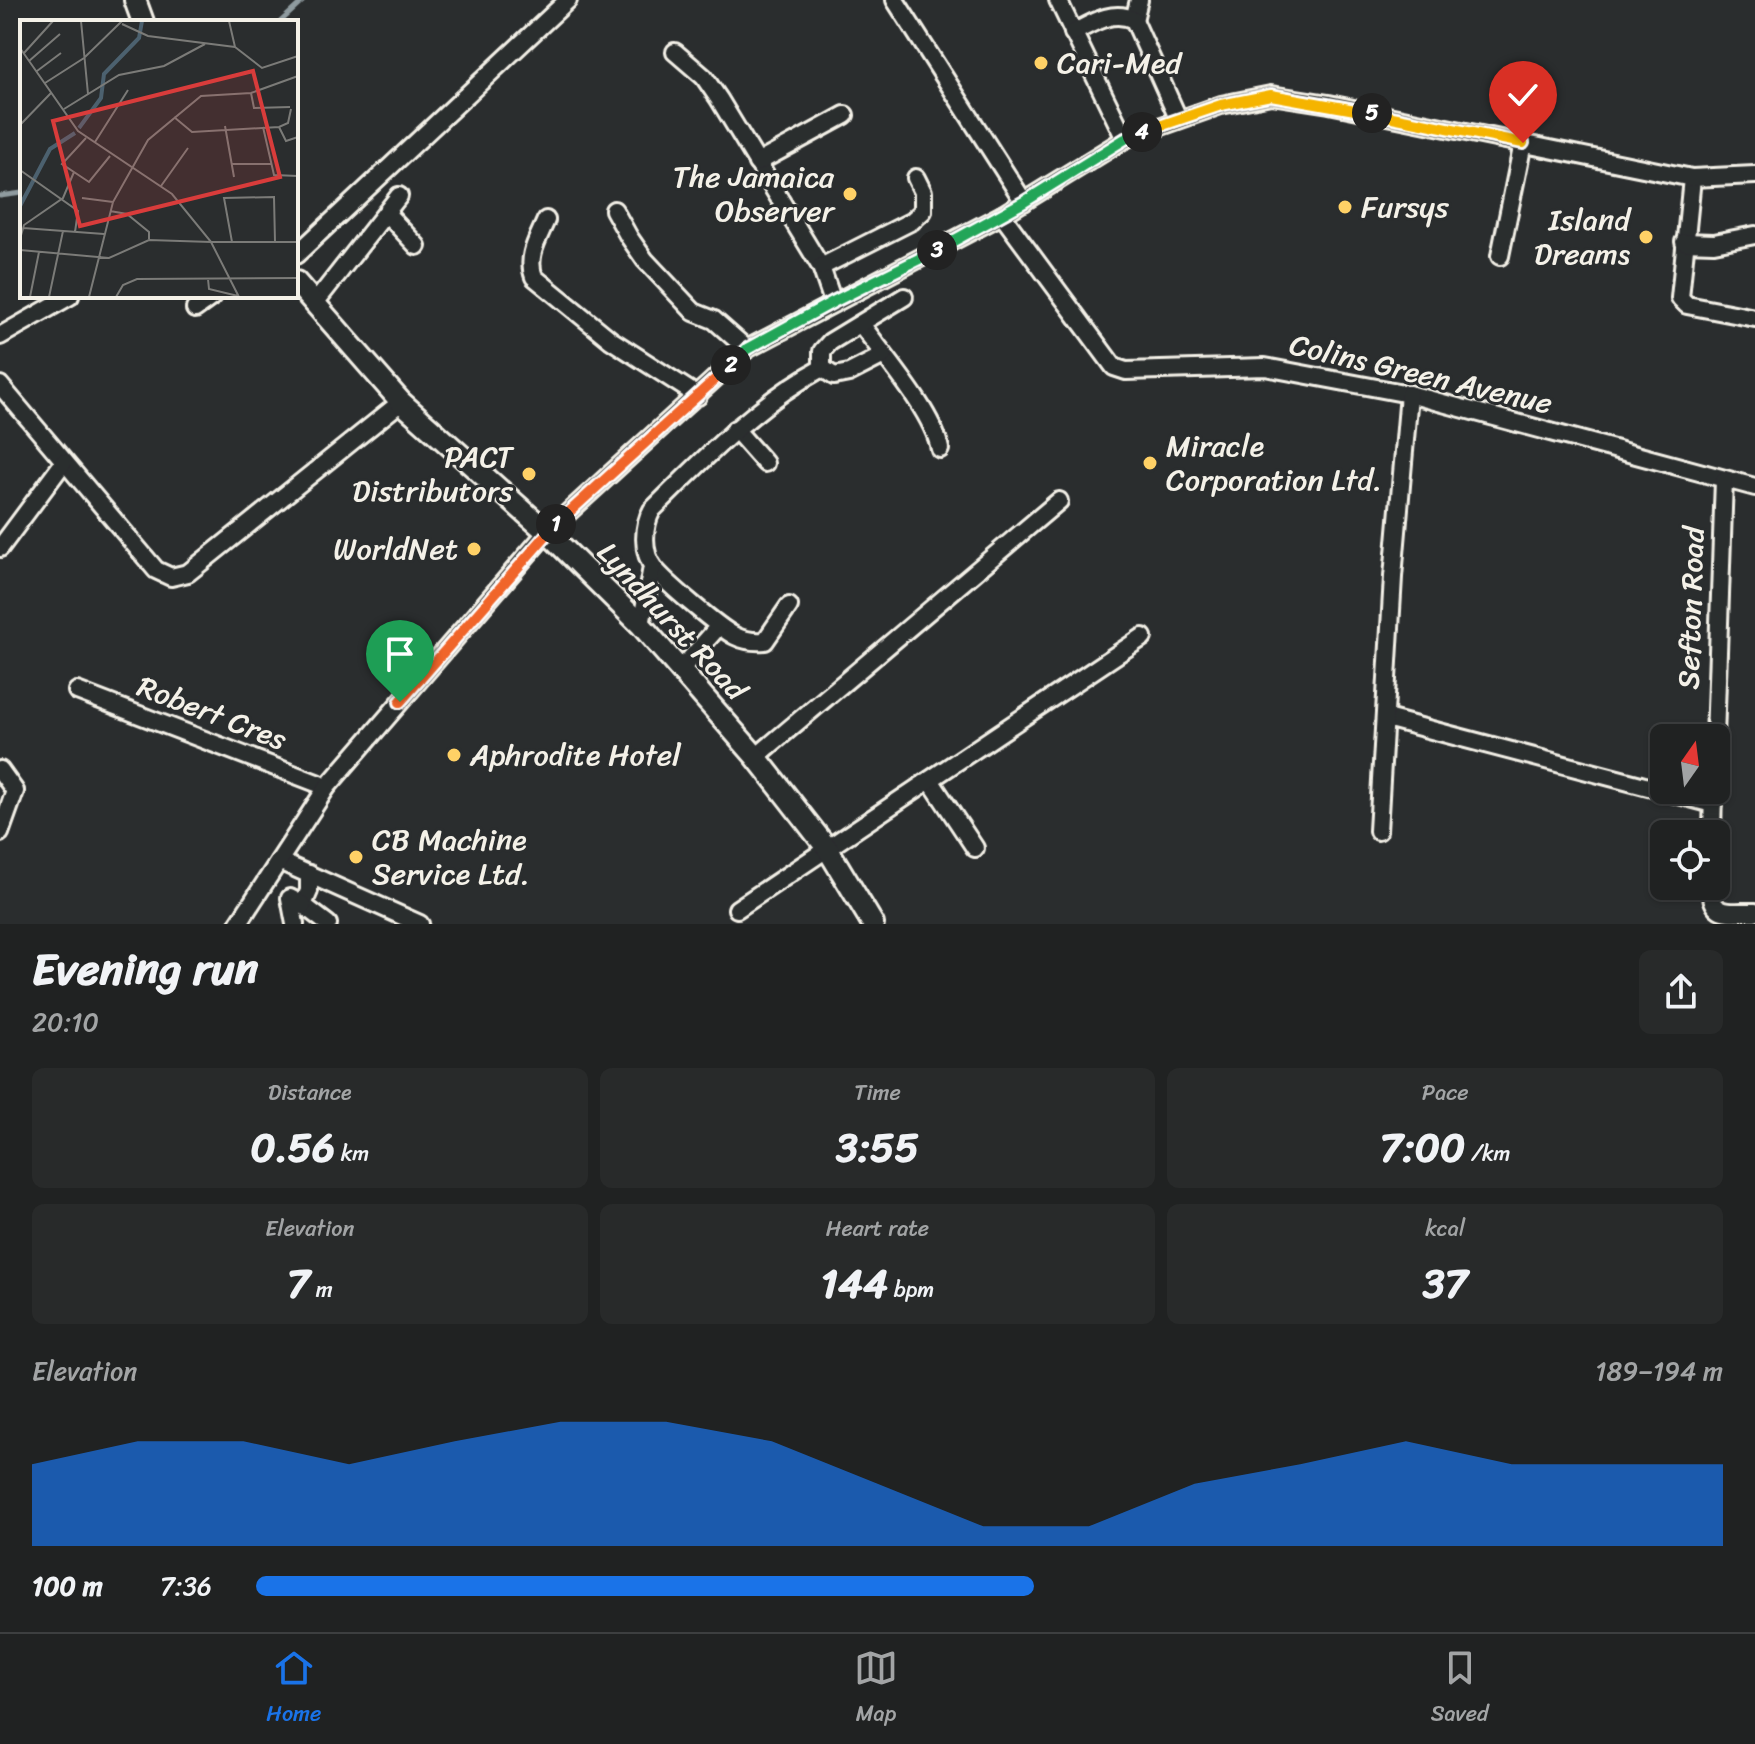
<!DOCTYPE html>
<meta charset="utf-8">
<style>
body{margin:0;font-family:Sriracha,sans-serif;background:#282a2a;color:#f1f3f6;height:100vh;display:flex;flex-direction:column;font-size:30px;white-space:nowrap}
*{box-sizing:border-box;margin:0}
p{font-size:26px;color:#a2a4a5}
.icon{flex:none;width:44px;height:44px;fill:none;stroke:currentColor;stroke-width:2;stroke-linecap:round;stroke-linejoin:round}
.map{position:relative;height:924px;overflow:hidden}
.drawer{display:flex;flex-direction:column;background:#202222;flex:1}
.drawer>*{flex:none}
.needle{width:52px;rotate:14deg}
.fabs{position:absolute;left:1650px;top:724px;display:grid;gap:16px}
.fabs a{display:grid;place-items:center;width:80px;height:80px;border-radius:12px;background:#202222;box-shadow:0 2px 6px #0004,0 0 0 2px #3d3f40;font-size:40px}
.pin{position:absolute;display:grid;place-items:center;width:68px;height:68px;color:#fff;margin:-82px -34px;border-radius:50% 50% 50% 0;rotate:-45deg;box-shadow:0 0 8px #0007}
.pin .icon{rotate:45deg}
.km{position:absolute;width:40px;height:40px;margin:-20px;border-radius:50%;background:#222;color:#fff;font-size:22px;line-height:40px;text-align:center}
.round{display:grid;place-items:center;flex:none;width:84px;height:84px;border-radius:12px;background:#282a2a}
.headline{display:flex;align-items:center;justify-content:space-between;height:136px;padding:0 32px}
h1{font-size:44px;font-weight:700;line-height:60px}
.stats{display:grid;grid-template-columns:repeat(3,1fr);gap:12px;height:136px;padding:8px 32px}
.stats div{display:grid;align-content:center;border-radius:12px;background:#282a2a;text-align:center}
.stats b{font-size:40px;font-weight:700}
.stats small{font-size:22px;font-weight:400}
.stats p{font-size:22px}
.chart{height:224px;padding:16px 32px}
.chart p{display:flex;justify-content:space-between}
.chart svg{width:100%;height:144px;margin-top:8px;fill:#1a73e8;opacity:.7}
ul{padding:0 32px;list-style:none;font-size:26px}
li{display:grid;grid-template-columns:128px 96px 1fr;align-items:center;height:60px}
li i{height:20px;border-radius:10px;background:#1a73e8}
.menu{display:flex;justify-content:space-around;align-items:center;height:112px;border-top:2px solid #3d3f40;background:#202222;font-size:22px;color:#a2a4a5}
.menu a{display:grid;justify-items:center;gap:4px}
.menu .active{color:#1a73e8}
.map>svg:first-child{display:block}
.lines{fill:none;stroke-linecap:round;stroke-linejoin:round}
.stream{stroke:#8f9b9f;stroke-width:5}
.minor-casing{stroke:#f4f1e8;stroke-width:22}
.major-casing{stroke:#f4f1e8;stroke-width:26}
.minor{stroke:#2a2d2e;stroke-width:16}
.major{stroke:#2a2d2e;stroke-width:20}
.split-1-casing{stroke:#fff;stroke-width:16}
.split-2-casing{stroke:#fff;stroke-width:16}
.split-3-casing{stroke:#fff;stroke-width:16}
.split-4-casing{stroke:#fff;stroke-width:16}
.split-5-casing{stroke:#fff;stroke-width:16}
.split-6-casing{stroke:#fff;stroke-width:16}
.split-1{stroke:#f0652b;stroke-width:10}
.split-2{stroke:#f0652b;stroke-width:10}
.split-3{stroke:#22a559;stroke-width:10}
.split-4{stroke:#22a559;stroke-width:10}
.split-5{stroke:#f5b400;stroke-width:10}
.split-6{stroke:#f5b400;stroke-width:10}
.poi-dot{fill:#ffd166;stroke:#2a2d2e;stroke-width:3}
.labels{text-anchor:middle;stroke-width:6;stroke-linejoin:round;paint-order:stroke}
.poi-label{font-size:30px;fill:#f4f1e8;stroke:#2a2d2e;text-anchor:start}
.street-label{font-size:30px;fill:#f4f1e8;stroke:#2a2d2e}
.inset-river{fill:none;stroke:#4c616f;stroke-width:4}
.inset-road{fill:none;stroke:#7b7b78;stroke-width:2}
.view{fill:#d93c3b;fill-opacity:0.15;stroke:#d93c3b;stroke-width:4}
.inset-edge{fill:none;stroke:#f4f1e8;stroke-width:4}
</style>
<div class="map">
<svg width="1755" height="924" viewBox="0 0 1755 924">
<rect width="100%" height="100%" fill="#2a2d2e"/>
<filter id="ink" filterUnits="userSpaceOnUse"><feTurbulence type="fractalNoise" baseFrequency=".0125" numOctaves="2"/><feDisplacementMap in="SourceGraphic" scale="16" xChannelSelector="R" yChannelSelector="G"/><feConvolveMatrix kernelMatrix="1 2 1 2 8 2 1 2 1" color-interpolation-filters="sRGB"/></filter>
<g filter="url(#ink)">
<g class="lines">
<!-- stream -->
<g class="stream">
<polyline points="280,22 304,0"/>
<polyline points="0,196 22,193"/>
</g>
<defs>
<g id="minor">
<polyline points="895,0 1024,202"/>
<polyline points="1058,0 1125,139"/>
<polyline points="1134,20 1139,0"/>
<path d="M 1073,33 C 1092,23 1113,9 1134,20 L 1178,118"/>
<polyline points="675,52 704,77 719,99 821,267 833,302"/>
<polyline points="757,163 845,115"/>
<polyline points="1692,178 1680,298 1687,305 1755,318"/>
<polyline points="614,210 629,237 645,260 694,312 714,320 747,349"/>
<polyline points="386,213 417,246"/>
<polyline points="1002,215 1114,367 1126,371 1265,367 1409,394 1755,487"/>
<path d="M 546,220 C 538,239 526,257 534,277 L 611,340 L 698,396"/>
<polyline points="1684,242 1714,243 1755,235"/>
<polyline points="296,255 568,0"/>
<polyline points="1500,256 1523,143"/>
<polyline points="821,267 912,221 923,211 923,192 916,178"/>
<polyline points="315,303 399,196"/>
<polyline points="195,309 213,296"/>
<path d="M 861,324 C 884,356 933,412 940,449"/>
<polyline points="0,336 70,296"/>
<polyline points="822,368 822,351 830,342 904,297"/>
<polyline points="822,368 834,376 849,373 884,355"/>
<polyline points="0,385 156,570 171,577 188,573 401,402"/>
<polyline points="735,429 765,463"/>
<polyline points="0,548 64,462"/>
<path d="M 789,606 L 765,641 C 754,642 745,641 735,636 C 719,628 665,582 654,568 C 642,553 643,526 652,510 C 705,458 756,404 822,368"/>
<polyline points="641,625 652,567"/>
<polyline points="681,669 719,626"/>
<polyline points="77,691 327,787"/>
<polyline points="1386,718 1713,804"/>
<polyline points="1715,738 1724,480"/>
<polyline points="756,757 1059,501"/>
<polyline points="0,770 15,791 0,833"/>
<polyline points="930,780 975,848"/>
<polyline points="1378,831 1393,577 1409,394"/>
<polyline points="1712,834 1713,790"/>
<polyline points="279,861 420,924"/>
<polyline points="309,874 309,891 303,905 328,924"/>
<path d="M 1711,886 C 1711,919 1729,911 1755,912"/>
<polyline points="737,909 1143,637"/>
<polyline points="238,924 327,787 547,532 747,349 1002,215 1125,139 1221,105 1271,95 1329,104 1692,178 1755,175"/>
<polyline points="295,924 290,898 303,905"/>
</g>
<g id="major">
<polyline points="135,0 143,22"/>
<polyline points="296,282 401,402 547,532 641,625 756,757 827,848 873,924"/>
</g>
</defs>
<!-- minor casing -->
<use href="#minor" class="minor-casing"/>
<!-- major casing -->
<use href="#major" class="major-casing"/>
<!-- minor -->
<use href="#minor" class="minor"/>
<!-- major -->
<use href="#major" class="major"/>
</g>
</g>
<g class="lines" filter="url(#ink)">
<defs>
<polyline id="split-1" points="400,702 556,524"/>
<polyline id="split-2" points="556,524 731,365"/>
<polyline id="split-3" points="731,365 747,349 833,302 937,250"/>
<polyline id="split-4" points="937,250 1024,202 1125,139 1142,132"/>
<polyline id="split-5" points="1142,132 1221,105 1271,95 1372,113"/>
<polyline id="split-6" points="1372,113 1523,143"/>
</defs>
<!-- split-1 casing -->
<use href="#split-1" class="split-1-casing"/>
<!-- split-2 casing -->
<use href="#split-2" class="split-2-casing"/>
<!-- split-3 casing -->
<use href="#split-3" class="split-3-casing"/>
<!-- split-4 casing -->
<use href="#split-4" class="split-4-casing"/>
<!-- split-5 casing -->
<use href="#split-5" class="split-5-casing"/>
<!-- split-6 casing -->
<use href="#split-6" class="split-6-casing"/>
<!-- split-1 -->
<use href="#split-1" class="split-1"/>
<!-- split-2 -->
<use href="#split-2" class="split-2"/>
<!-- split-3 -->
<use href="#split-3" class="split-3"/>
<!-- split-4 -->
<use href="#split-4" class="split-4"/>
<!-- split-5 -->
<use href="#split-5" class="split-5"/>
<!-- split-6 -->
<use href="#split-6" class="split-6"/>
</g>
<!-- markers -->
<g class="poi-dot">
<circle cx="1041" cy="63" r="8"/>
<circle cx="850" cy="194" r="8"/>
<circle cx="1345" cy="207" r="8"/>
<circle cx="1646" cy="237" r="8"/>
<circle cx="1150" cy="463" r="8"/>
<circle cx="529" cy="474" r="8"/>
<circle cx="474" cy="549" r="8"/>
<circle cx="454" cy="755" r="8"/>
<circle cx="356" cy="857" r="8"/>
</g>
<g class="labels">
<!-- poi labels -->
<g class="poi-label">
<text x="1057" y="73">Cari-Med</text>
<text x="834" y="187" text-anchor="end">The Jamaica<tspan x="834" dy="34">Observer</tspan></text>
<text x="1361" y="217">Fursys</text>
<text x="1630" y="230" text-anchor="end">Island<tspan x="1630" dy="34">Dreams</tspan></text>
<text x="1166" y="456">Miracle<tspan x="1166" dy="34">Corporation Ltd.</tspan></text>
<text x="513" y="467" text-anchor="end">PACT<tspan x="513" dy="34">Distributors</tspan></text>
<text x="458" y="559" text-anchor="end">WorldNet</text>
<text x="470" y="765">Aphrodite Hotel</text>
<text x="372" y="850">CB Machine<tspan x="372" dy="34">Service Ltd.</tspan></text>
</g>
<!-- street labels -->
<g class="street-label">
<text transform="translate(1421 374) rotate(13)" y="10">Colins Green Avenue</text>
<text transform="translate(1691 608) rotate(-88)" y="10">Sefton Road</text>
<text transform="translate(672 621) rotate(47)" y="10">Lyndhurst Road</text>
<text transform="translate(212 713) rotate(21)" y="10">Robert Cres</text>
</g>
</g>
<!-- overview -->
<g transform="translate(20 20)">
<rect width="278" height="278" fill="#2a2d2e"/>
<path class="inset-river" d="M 59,108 L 81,78 L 84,54 L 119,18 L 122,1M 0,186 L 30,129 L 55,113"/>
<path class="inset-road" d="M 61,1 L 68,74M 209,1 L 215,27 L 242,48 L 278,36M 102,4 L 128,16 L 215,27M 0,28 L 58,111 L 152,174 L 191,222 L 278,222M 4,33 L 33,1M 9,41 L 40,14M 17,51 L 41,33M 25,63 L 64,38 L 102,1M 231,73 L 234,88 L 270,87M 44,89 L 99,55 L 144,46 L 185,24M 154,97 L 172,112 L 259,107 L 268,103 L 271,89M 0,105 L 31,73M 205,106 L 214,157M 243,107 L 254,155 L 278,156M 259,107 L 266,121 L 278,117M 66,118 L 42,144 L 69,162 L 90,136M 75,122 L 108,70M 212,144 L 251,144M 0,150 L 58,191 L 55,212M 141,166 L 168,128M 62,178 L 93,182M 90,191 L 107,194 L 129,212 L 129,219M 3,208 L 84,214M 0,219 L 4,205 L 43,178 L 54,152M 212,222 L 204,178 L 254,177 L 255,222M 0,230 L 89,238 L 129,220 L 191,222 L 219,277M 188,259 L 189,269 L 218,276M 10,277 L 19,232M 29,277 L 43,211M 69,277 L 93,182 L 128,120 L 181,76 L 231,73 L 278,56M 96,277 L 103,265 L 117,259 L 278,258"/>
<path class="view" d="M 233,51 L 260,157 L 60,206 L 33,101 Z"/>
<rect width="278" height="278" class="inset-edge"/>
</g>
</svg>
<div class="fabs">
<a><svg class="needle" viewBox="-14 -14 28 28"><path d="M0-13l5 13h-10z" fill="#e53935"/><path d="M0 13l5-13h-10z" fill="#a2a4a5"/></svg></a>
<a><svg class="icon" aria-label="locate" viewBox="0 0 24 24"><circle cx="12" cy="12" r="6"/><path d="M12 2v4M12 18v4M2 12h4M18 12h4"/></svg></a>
</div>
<div class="pin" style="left:400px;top:702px;background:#1e9e55"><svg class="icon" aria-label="arrive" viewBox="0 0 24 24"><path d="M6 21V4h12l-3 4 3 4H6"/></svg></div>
<div class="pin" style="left:1523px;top:143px;background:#d93025"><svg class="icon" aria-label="check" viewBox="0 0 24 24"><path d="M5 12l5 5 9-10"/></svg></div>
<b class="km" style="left:556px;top:524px">1</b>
<b class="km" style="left:731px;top:365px">2</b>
<b class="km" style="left:937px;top:250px">3</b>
<b class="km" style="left:1142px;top:132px">4</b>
<b class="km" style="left:1372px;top:113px">5</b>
</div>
<section class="drawer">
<div class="headline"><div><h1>Evening run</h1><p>20:10</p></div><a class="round"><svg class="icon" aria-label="share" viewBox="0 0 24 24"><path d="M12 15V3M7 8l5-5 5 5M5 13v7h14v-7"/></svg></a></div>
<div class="stats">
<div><p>Distance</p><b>0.56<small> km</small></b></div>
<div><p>Time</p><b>3:55</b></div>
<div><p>Pace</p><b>7:00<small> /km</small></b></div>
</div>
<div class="stats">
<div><p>Elevation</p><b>7<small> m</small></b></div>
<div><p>Heart rate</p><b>144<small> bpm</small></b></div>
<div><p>kcal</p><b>37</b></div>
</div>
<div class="chart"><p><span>Elevation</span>189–194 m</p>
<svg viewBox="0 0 160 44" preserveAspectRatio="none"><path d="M0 44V19L10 12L20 12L30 19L40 12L50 6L60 6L70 12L80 25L90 38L100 38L110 25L120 19L130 12L140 19L150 19L160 19V44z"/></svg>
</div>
<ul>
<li><b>100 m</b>7:36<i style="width:53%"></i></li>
</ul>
</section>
<nav class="menu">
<a class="active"><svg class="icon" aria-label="home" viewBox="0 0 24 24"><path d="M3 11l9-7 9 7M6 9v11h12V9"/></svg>Home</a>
<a><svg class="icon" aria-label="map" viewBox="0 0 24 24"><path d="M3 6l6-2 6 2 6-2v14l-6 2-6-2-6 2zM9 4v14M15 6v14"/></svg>Map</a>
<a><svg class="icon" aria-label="saved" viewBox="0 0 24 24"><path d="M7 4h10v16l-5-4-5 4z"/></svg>Saved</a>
</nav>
